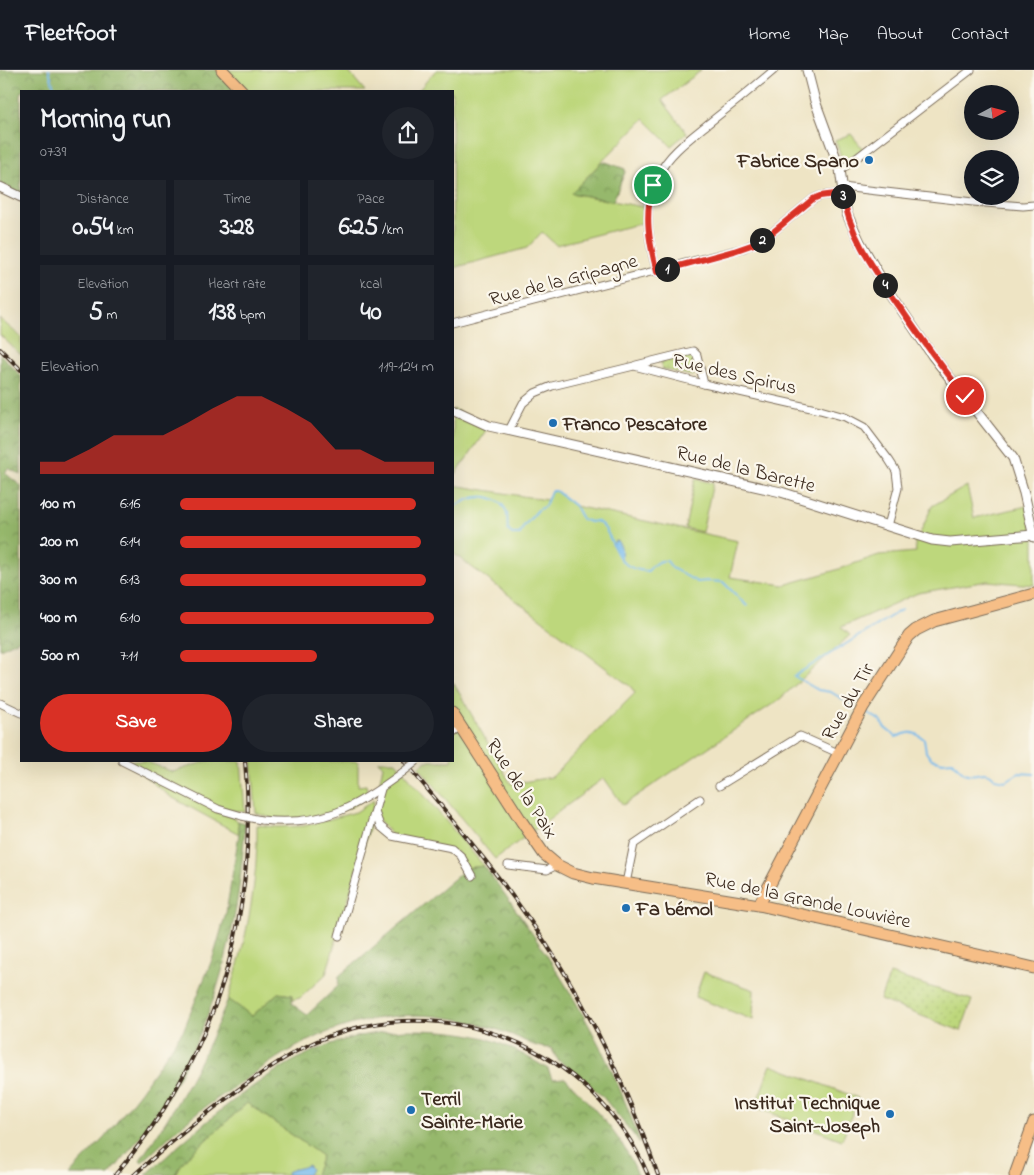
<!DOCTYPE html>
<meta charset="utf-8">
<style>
body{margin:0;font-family:"Indie Flower",sans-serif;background:#20242c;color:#f1f3f6;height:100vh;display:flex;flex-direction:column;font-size:19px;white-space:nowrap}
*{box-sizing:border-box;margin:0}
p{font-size:16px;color:#9ea1a6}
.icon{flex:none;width:28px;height:28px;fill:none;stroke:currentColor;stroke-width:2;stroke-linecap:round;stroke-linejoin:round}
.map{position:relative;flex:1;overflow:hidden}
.details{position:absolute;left:20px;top:20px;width:434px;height:672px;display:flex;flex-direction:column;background:#171b24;border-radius:0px;box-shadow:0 5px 20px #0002}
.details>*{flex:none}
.needle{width:32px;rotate:83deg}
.controls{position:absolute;left:964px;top:15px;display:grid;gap:10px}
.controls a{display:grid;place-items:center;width:55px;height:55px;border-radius:50%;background:#171b24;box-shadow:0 5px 20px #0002;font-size:25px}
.pin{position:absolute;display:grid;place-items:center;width:42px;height:42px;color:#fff;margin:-21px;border:2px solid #fff;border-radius:50%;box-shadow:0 1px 5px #0007}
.km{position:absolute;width:25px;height:25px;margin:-12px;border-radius:50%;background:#222;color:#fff;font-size:14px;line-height:25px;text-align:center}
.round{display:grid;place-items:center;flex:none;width:52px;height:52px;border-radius:26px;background:#20242c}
.overview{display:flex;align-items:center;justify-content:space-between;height:85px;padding:0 20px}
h1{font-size:28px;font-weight:800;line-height:38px}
.figures{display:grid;grid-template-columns:repeat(3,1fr);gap:8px;height:85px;padding:5px 20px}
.figures div{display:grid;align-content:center;border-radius:0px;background:#20242c;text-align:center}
.figures b{font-size:25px;font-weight:800}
.figures small{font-size:14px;font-weight:400}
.figures p{font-size:14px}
.chart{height:140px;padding:10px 20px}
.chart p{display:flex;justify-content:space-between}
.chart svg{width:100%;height:90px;margin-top:5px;fill:#d93025;opacity:.7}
.action{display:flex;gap:10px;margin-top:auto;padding:10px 20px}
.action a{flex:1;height:58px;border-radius:30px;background:#d93025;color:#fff;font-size:20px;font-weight:800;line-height:58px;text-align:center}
.action a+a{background:#20242c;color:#f1f3f6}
ul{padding:0 20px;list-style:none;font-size:16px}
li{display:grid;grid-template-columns:80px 60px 1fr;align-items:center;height:38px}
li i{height:12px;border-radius:6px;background:#d93025}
header{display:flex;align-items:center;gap:30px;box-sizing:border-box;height:70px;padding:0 25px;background:#171b24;border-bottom:1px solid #363941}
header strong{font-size:24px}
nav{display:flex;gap:28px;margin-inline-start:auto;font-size:18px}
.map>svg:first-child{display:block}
.green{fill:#bdd77c;stroke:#7c804d}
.forest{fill:url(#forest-crowns);stroke:#687145}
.park{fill:url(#park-dots);stroke:#7c804d}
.water{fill:#76baec;stroke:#587285}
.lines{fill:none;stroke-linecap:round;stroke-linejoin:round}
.stream{stroke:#76baec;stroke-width:2}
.minor-casing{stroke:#7a6b58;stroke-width:9}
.tertiary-casing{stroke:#7a6b58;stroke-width:11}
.primary-casing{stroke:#7a6b58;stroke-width:13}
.minor{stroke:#fff;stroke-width:7}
.tertiary{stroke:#fff;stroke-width:9}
.primary{stroke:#f6be87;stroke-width:11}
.rail-casing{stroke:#3b2a1e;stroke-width:4}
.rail{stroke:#fbf7ec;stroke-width:2;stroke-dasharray:5.5;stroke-linecap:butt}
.minor-bridge-casing{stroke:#7a6b58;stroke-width:9;stroke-linecap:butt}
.minor-bridge{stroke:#fff;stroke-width:7}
.route-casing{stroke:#fff;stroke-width:10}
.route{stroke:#d93025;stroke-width:6}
.poi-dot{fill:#1f6fb2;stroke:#fbf7ec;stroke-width:2}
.labels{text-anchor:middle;stroke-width:4.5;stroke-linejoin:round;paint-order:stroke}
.poi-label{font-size:20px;font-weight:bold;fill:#3b2a1e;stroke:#fbf7ec;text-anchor:start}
.street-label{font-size:20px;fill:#3b2a1e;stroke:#fbf7ec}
</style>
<header>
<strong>Fleetfoot</strong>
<nav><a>Home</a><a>Map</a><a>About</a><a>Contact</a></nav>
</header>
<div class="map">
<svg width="1034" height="1105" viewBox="0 0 1034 1105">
<defs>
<pattern id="forest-crowns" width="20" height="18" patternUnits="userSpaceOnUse" patternTransform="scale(1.25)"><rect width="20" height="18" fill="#96b86c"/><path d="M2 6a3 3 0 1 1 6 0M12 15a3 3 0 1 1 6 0" fill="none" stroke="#7c9658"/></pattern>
<pattern id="park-dots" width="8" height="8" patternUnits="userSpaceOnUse" patternTransform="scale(1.25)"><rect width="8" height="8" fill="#bdd77c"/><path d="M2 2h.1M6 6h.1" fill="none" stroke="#a3b96b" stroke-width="1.8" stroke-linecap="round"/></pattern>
</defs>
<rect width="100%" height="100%" fill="#fbf7ec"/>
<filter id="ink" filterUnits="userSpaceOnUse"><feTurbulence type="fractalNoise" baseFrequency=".02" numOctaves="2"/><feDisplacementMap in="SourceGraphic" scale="10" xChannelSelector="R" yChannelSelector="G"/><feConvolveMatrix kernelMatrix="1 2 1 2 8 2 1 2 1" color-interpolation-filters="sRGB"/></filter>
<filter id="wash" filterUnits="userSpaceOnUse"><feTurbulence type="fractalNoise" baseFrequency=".0096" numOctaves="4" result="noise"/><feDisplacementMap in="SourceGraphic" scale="20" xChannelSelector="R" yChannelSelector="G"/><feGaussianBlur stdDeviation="1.12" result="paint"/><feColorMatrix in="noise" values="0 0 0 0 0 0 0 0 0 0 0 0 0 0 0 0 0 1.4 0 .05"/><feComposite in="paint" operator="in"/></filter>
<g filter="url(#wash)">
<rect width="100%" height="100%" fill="#eee4c4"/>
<!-- green -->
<g class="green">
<polygon points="222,0 347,0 365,21 242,21"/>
<polygon points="436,0 702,0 662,30 687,63 671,76 644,49 571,123 643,137 642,153 556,175 542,162 527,178 453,198 452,21 418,21"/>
<polygon points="851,64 863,79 850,88 844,90 841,86 835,70"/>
<polygon points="0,249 21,267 21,285 0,265"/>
<polygon points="453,339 489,356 453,408"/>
<polygon points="695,409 713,413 702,462 685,458"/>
<polygon points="453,415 547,430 551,421 556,421 575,436 738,471 730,507 784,515 833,501 879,485 916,482 914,465 919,466 932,436 967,416 974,448 1027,436 1034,467 1034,515 987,511 918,523 841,557 850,565 780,629 623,735 604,708 495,789 419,697 426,691 452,691 453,612 511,714 552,707 635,623 631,617 453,483"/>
<polygon points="122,691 145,691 173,702 207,691 241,691 245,742 219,739 238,751 239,764 171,727 131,696"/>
<polygon points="252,691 358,691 358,716 366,715 369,727 349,738 286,753 256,743"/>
<polygon points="378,691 395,691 484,796 467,798 457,782 392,766 376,746 384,716 380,710 383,696"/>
<path d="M 374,730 L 370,755 L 326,904 L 300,928 L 292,930 L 292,925 L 278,923 L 252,946 L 228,929 C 246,872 258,815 257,755 L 277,757 L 304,756 L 356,742 Z"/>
<polygon points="704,902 754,920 753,950 695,927"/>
<polygon points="771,995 858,1028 842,1070 755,1037"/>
<polygon points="247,1033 322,1086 315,1105 174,1105 186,1088"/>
</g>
<!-- forest -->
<g class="forest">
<polygon points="0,0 222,0 242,21 21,21 21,127 0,117"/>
<polygon points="606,92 625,99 625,102 613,131 571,123 601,93"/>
<polygon points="0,284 21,306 21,405 8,398 5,403 21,416 21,569 0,579"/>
<path d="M 238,751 L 245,753 C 237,892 202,999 109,1105 L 69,1105 L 105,1067 L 141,1021 L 184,959 L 214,885 L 226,843 L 239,764 Z"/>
<path d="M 484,796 C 548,882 607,971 640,1073 L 603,1027 L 582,1008 L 558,990 L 551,978 C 534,978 527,971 512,965 C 488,955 461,949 435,946 C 387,942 338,954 296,977 C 278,986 262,998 245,1010 C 226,1023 205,1036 187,1051 C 171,1064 157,1079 142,1092 L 140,1090 C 176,1039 205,987 228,929 L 252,946 L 278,923 L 292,925 L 292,934 L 307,945 L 338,916 L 339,906 L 467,798 Z"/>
<path d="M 405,960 C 432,960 459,961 485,968 C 508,975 528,987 548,999 L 552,1009 L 565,1008 C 594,1039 622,1065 638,1105 L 315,1105 L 322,1086 L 247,1033 L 186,1088 L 174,1105 L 146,1105 C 197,1059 262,1000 326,976 C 352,966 378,962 405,960 Z"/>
</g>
<!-- park -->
<g class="park">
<path d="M 687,285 C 695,288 696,293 697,301 L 693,306 L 662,299 L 661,292 Z"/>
<polygon points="890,904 972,930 961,961 880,930"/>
</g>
<!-- water -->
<g class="water">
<path d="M 616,470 C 623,476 622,482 621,490 L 612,475 Z"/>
<path d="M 308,1095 L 311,1099 L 308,1105 L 286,1105 L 287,1102 C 293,1098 301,1099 308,1095 Z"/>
</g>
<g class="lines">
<!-- stream -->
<g class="stream">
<polyline points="49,0 55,21"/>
<path d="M 452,436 C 459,436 462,432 467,430 C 482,424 502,426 507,444 C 508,449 507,455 508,460 L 512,464 L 520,464 L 523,457 L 538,440 L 545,436 L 551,421 L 556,421 L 575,436 L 582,449 L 590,452 L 596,451 C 618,461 607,500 648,501 C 653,494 658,490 667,491 L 672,498 L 697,512 L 708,511 L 723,512 L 747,536"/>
<polyline points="852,635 831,622 818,620 794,606 901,540"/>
<path d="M 868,643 L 881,651 L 885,658 L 896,667 C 910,662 911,660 924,669 L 926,682 L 931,689 L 943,692 L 952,691 C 956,694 960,701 965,703 C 977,709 985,696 995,709 L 1006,711 L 1019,703 L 1034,704"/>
</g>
</g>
</g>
<g filter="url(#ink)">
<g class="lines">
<defs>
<g id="minor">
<polyline points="840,99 846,96 971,0"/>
<polyline points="842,117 973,132 1023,136 1034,135"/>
<path d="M 657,202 C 644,157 641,115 677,80 C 687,70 698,62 709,53 C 731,36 753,18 774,0"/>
<polyline points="452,253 744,178 768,166 813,129 820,126 843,123"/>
<polyline points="636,295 693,281 697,285 704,314"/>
<polyline points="509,360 523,333 535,323 552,316 634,296 704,314 820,340 845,347 864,357 889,390 896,401 898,418 888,456"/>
<polyline points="0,633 21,643"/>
<polyline points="452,664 462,657"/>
<polyline points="122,691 218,739 242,746"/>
<polyline points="719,716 800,666 838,683"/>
<polyline points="375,742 380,756 392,766 452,778 461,786 472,806"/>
<path d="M 261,750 C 322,757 355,738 403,702"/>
<polyline points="508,795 547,800 557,795"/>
<polyline points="626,813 634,774 700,729"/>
<polyline points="339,866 381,719"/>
</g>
<g id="tertiary">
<polyline points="807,0 815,31 840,99 844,130 847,144 860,172 883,212 932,285 1013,388 1024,423 1034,467"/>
<polyline points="0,117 21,127"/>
<polyline points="452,339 489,356 781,422 932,470 950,472 1033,465"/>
</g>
<g id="primary">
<polyline points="222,0 242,21"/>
<polyline points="452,643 522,752 544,784 557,795 573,803 593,808 759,835 1034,898"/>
<polyline points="759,835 863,637 909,566 916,560 934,551 1034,524"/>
<polyline points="1015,1105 1034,1052"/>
</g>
</defs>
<!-- minor casing -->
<use href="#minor" class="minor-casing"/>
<!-- tertiary casing -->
<use href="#tertiary" class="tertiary-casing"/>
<!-- primary casing -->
<use href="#primary" class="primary-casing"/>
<!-- minor -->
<use href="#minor" class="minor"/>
<!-- tertiary -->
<use href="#tertiary" class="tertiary"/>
<!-- primary -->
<use href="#primary" class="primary"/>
<defs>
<g id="rail">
<polyline points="0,279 21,300"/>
<path d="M 404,691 C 447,743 490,794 529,849 C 585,927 626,1015 658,1105"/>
<path d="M 115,1105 C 215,988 260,844 245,691"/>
<path d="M 134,1105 C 172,1071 210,1039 252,1010 C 273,995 294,981 317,971 C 444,916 594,977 648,1105"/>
</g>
</defs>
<!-- rail casing -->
<use href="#rail" class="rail-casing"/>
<!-- rail -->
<use href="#rail" class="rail"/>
<defs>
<g id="minor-bridge">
<polyline points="403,702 417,691"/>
<polyline points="242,746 261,750"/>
</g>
</defs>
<!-- minor-bridge casing -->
<use href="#minor-bridge" class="minor-bridge-casing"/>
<!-- minor-bridge -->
<use href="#minor-bridge" class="minor-bridge"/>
</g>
</g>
<g class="lines" filter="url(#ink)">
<defs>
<path id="route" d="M 653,115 C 644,145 649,172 657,202 L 734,181 L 754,174 L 773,162 L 813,129 L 820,126 L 843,123 C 848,164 876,202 899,236 C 920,267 942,297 965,326"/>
</defs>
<!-- route casing -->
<use href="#route" class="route-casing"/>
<!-- route -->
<use href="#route" class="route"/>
</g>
<!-- markers -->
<g class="poi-dot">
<circle cx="869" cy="90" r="5"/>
<circle cx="553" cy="353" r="5"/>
<circle cx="626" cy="838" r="5"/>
<circle cx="411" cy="1040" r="5"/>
<circle cx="890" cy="1044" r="5"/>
</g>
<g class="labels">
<!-- poi labels -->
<g class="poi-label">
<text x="859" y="97" text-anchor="end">Fabrice Spano</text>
<text x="563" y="360">Franco Pescatore</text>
<text x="636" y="845">Fa bémol</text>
<text x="421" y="1035">Terril<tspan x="421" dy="23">Sainte-Marie</tspan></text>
<text x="880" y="1039" text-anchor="end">Institut Technique<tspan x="880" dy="23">Saint-Joseph</tspan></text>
</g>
<!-- street labels -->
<g class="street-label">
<text transform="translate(563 209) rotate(-15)" y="7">Rue de la Gripagne</text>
<text transform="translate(735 303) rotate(13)" y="7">Rue des Spirus</text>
<text transform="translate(746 398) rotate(14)" y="7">Rue de la Barette</text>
<text transform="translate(847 631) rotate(-60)" y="7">Rue du Tir</text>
<text transform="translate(523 718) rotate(57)" y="7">Rue de la Paix</text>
<text transform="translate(808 829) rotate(12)" y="7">Rue de la Grande Louvière</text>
</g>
</g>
</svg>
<div class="controls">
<a><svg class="needle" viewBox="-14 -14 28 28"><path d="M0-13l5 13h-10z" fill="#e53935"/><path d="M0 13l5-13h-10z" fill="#9ea1a6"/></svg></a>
<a><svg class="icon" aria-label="layers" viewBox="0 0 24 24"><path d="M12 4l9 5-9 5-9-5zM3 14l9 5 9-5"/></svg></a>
</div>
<div class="pin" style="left:653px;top:115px;background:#1e9e55"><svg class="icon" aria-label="arrive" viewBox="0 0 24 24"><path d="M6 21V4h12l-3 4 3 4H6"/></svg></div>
<div class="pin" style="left:965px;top:326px;background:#d93025"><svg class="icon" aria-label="check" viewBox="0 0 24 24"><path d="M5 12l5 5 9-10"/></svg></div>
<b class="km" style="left:667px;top:199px">1</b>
<b class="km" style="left:762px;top:170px">2</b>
<b class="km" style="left:843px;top:126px">3</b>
<b class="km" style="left:885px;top:215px">4</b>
<section class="details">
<div class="overview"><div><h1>Morning run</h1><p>07:39</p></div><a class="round"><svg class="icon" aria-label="share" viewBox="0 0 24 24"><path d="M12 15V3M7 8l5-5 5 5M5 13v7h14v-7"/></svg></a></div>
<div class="figures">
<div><p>Distance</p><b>0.54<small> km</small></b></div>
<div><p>Time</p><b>3:28</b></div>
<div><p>Pace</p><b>6:25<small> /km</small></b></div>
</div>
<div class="figures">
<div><p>Elevation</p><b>5<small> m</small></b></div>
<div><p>Heart rate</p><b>138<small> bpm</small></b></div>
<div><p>kcal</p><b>40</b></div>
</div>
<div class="chart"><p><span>Elevation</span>119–124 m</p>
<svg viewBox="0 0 160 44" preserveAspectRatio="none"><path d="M0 44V38L10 38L20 32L30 25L40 25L50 25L60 19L70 12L80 6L90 6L100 12L110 19L120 32L130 32L140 38L150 38L160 38V44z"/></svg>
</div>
<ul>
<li><b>100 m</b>6:16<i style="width:93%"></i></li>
<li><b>200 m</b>6:14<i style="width:95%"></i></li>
<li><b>300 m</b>6:13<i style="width:97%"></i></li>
<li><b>400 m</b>6:10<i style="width:100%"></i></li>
<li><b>500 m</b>7:11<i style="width:54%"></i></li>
</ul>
<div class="action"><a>Save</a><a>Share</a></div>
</section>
</div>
